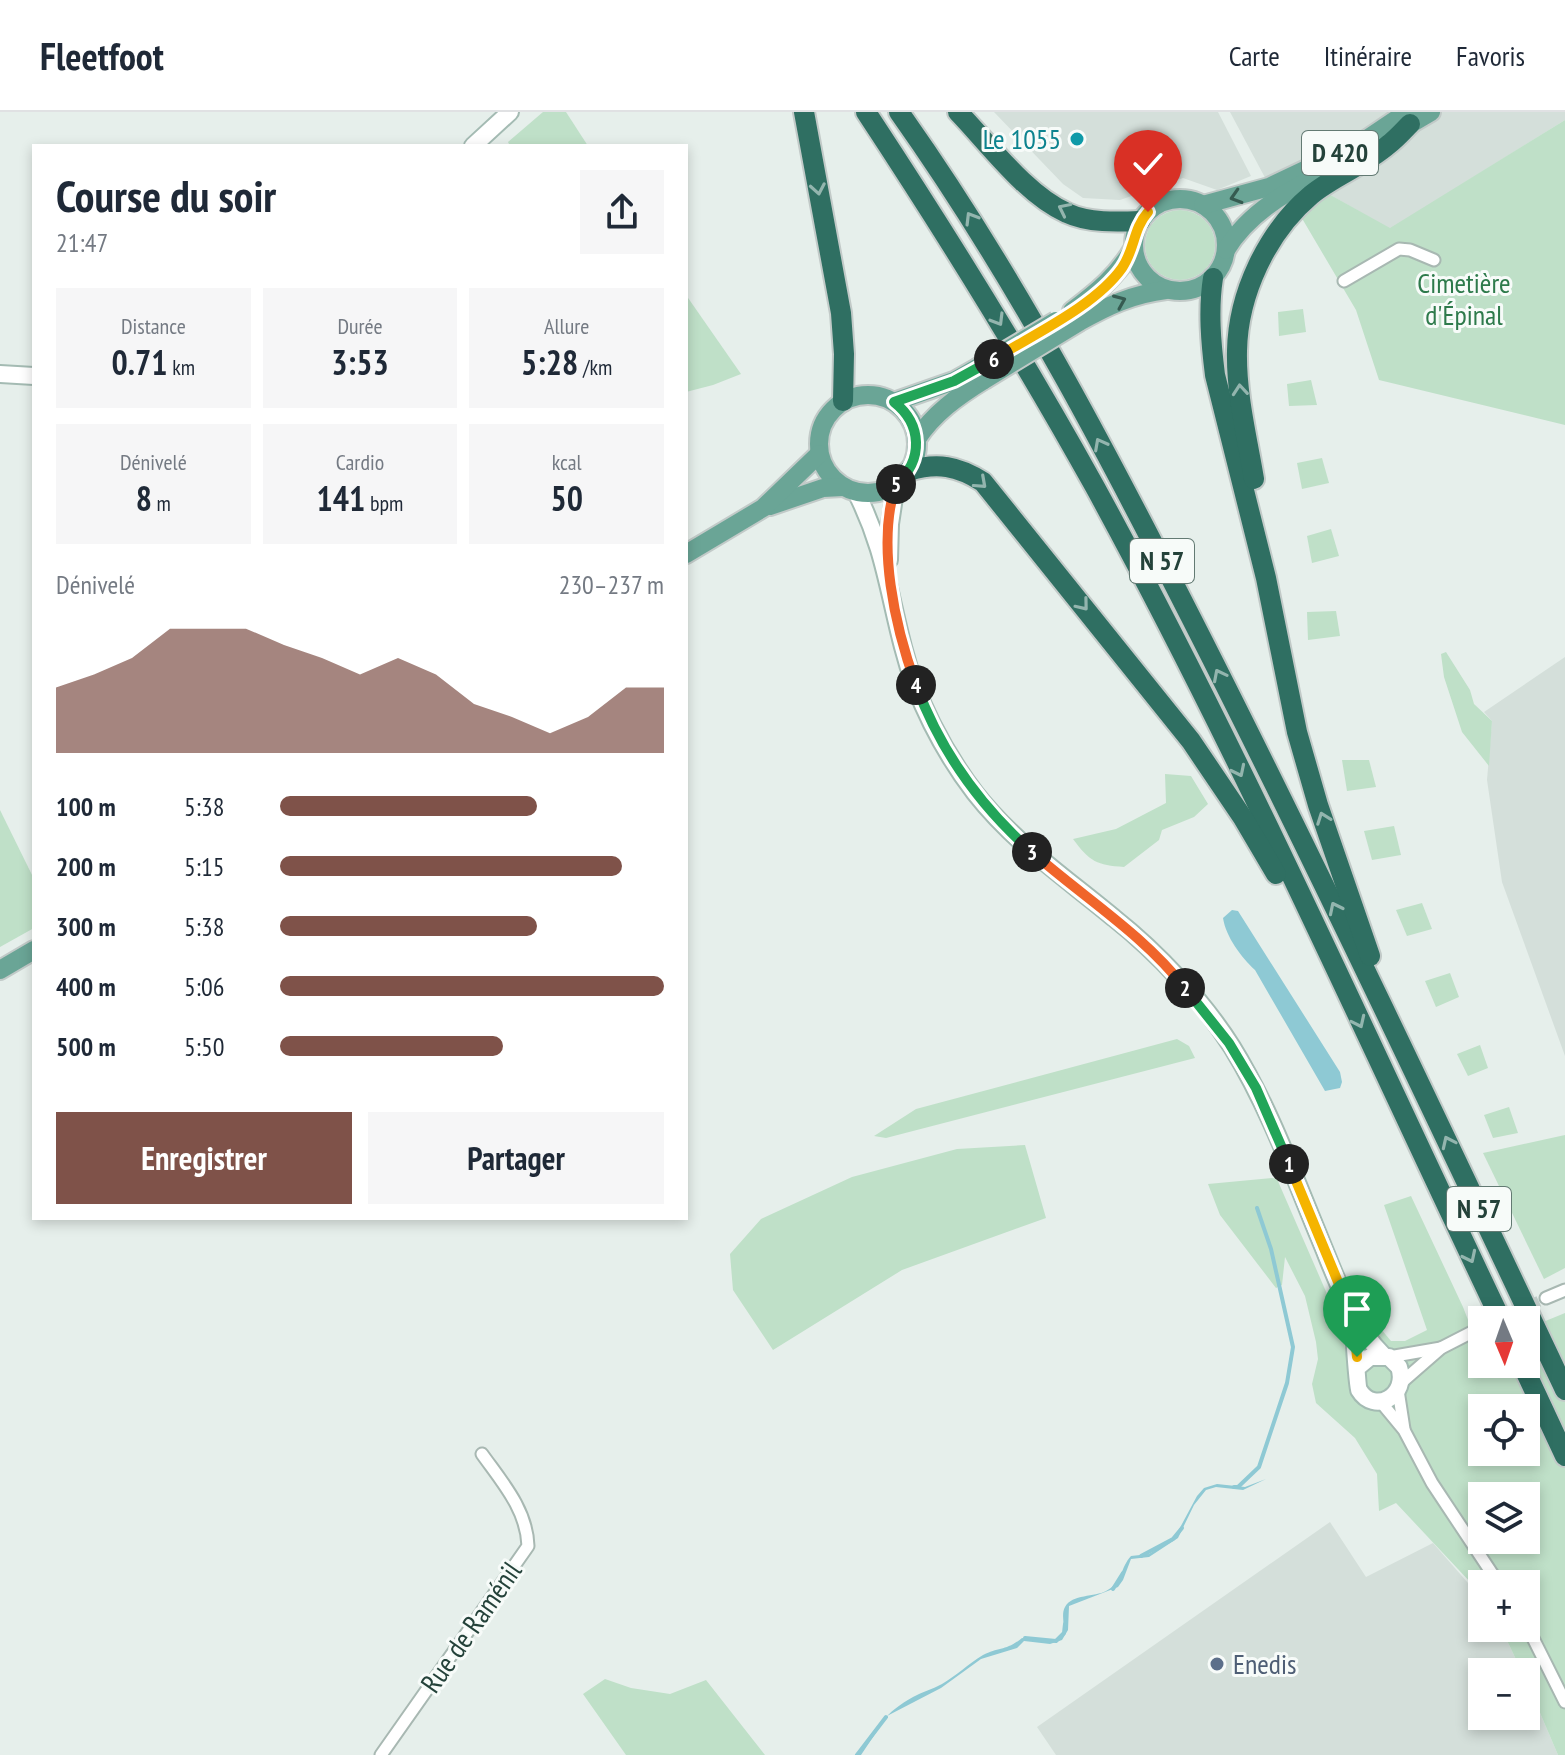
<!DOCTYPE html>
<html lang="fr">
<meta charset="utf-8">
<style>
body{margin:0;font-family:"PT Sans Narrow",sans-serif;background:#f6f6f7;color:#1f2937;height:100vh;display:flex;flex-direction:column;font-size:30px;white-space:nowrap}
*{box-sizing:border-box;margin:0}
p{font-size:26px;color:#747a83}
.icon{flex:none;width:44px;height:44px;fill:none;stroke:currentColor;stroke-width:2;stroke-linecap:round;stroke-linejoin:round}
.map{position:relative;flex:1;overflow:hidden}
.drawer{position:absolute;left:32px;top:32px;width:656px;height:1076px;display:flex;flex-direction:column;background:#fff;border-radius:0px;box-shadow:0 4px 12px #0003}
.drawer>*{flex:none}
.needle{width:52px;rotate:178deg}
.controls{position:absolute;left:1468px;top:1194px;display:grid;gap:16px}
.controls a{display:grid;place-items:center;width:72px;height:72px;border-radius:0px;background:#fff;box-shadow:0 4px 12px #0003;font-size:40px}
.pin{position:absolute;display:grid;place-items:center;width:68px;height:68px;color:#fff;margin:-82px -34px;border-radius:50% 50% 50% 0;rotate:-45deg;box-shadow:0 0 8px #0007}
.pin .icon{rotate:45deg}
.km{position:absolute;width:40px;height:40px;margin:-20px;border-radius:50%;background:#222;color:#fff;font-size:22px;line-height:40px;text-align:center}
.round{display:grid;place-items:center;flex:none;width:84px;height:84px;border-radius:0px;background:#f6f6f7}
.headline{display:flex;align-items:center;justify-content:space-between;height:136px;padding:0 24px}
h1{font-size:44px;font-weight:800;line-height:60px}
.metrics{display:grid;grid-template-columns:repeat(3,1fr);gap:12px;height:136px;padding:8px 24px}
.metrics div{display:grid;align-content:center;border-radius:0px;background:#f6f6f7;text-align:center}
.metrics b{font-size:34px;font-weight:800}
.metrics small{font-size:22px;font-weight:400}
.metrics p{font-size:22px}
.chart{height:224px;padding:16px 24px}
.chart p{display:flex;justify-content:space-between}
.chart svg{width:100%;height:144px;margin-top:8px;fill:#7f5249;opacity:.7}
.primary-button{display:flex;gap:16px;margin-top:auto;padding:16px 24px}
.primary-button a{flex:1;height:92px;border-radius:0px;background:#7f5249;color:#fff;font-size:32px;font-weight:800;line-height:92px;text-align:center}
.primary-button a+a{background:#f6f6f7;color:#1f2937}
ul{padding:0 24px;list-style:none;font-size:26px}
li{display:grid;grid-template-columns:128px 96px 1fr;align-items:center;height:60px}
li i{height:20px;border-radius:10px;background:#7f5249}
header{display:flex;align-items:center;gap:48px;box-sizing:border-box;height:112px;padding:0 40px;background:#fff;border-bottom:2px solid #e0e1e3}
header strong{font-size:38px}
nav{display:flex;gap:44px;margin-inline-start:auto;font-size:28px}
.map>svg:first-child{display:block}
.built{fill:#d4dfda}
.green{fill:#bfe0c8;fill-rule:evenodd}
.water{fill:#8ec9d4}
.lines{fill:none;stroke-linecap:round;stroke-linejoin:round}
.stream{stroke:#8ec9d4;stroke-width:4}
.street-tunnel{stroke:#bfccc8;stroke-width:11;stroke-dasharray:11 5.5;stroke-linecap:butt}
.street-casing{stroke:#a8b8b2;stroke-width:15}
.secondary-casing{stroke:#a4bbb3;stroke-width:20}
.primary-casing{stroke:#c2cac8;stroke-width:22}
.highway-casing{stroke:#c2cac8;stroke-width:24}
.street{stroke:#fff;stroke-width:11}
.secondary{stroke:#fff;stroke-width:16}
.primary{stroke:#6aa596;stroke-width:18}
.highway{stroke:#2f6f62;stroke-width:20}
.primary-bridge-casing{stroke:#c2cac8;stroke-width:22;stroke-linecap:butt}
.primary-bridge{stroke:#6aa596;stroke-width:18}
.oneway{stroke:#93b5ae}
.oneway2{stroke:#365b51}
.split-1-casing{stroke:#fff;stroke-width:16}
.split-2-casing{stroke:#fff;stroke-width:16}
.split-3-casing{stroke:#fff;stroke-width:16}
.split-4-casing{stroke:#fff;stroke-width:16}
.split-5-casing{stroke:#fff;stroke-width:16}
.split-6-casing{stroke:#fff;stroke-width:16}
.split-7-casing{stroke:#fff;stroke-width:16}
.split-1{stroke:#f5b400;stroke-width:10}
.split-2{stroke:#22a559;stroke-width:10}
.split-3{stroke:#f0652b;stroke-width:10}
.split-4{stroke:#22a559;stroke-width:10}
.split-5{stroke:#f0652b;stroke-width:10}
.split-6{stroke:#22a559;stroke-width:10}
.split-7{stroke:#f5b400;stroke-width:10}
.culture-dot{fill:#0f9aa8;stroke:#f7fbf9;stroke-width:3}
.service-dot{fill:#5c6f8a;stroke:#f7fbf9;stroke-width:3}
.labels{text-anchor:middle;stroke-width:6;stroke-linejoin:round;paint-order:stroke}
.shield{fill:#f7fbf9;stroke:#637a73;stroke-width:2}
.shield-label{font-size:26px;font-weight:bold;fill:#24423a}
.culture-label{font-size:28px;fill:#0d838f;stroke:#f7fbf9;text-anchor:end}
.park-label{font-size:28px;fill:#2d7a4b;stroke:#f7fbf9}
.street-label{font-size:28px;fill:#24423a;stroke:#f7fbf9}
.service-label{font-size:28px;fill:#4e5e75;stroke:#f7fbf9;text-anchor:start}
</style>
<header>
<strong>Fleetfoot</strong>
<nav><a>Carte</a><a>Itinéraire</a><a>Favoris</a></nav>
</header>
<div class="map">
<svg width="1565" height="1643" viewBox="0 0 1565 1643">
<rect width="100%" height="100%" fill="#e6efeb"/>
<!-- built -->
<g class="built">
<polygon points="994,0 1218,0 1251,64 1217,78 1183,66 1120,88 1083,86 1063,72"/>
<polygon points="1230,0 1565,0 1565,8 1390,117 1327,81 1290,107 1282,89 1270,75"/>
<polygon points="1565,545 1565,944 1502,770 1487,668 1492,609 1484,600"/>
<polygon points="1330,1410 1366,1465 1433,1431 1482,1487 1482,1516 1501,1516 1522,1560 1482,1560 1482,1604 1526,1604 1526,1568 1558,1643 1056,1643 1037,1615"/>
</g>
<!-- green -->
<g class="green">
<polygon points="543,0 566,0 588,34 510,34 508,30"/>
<polygon points="1565,8 1565,313 1379,268 1356,198 1300,103 1327,81 1390,116"/>
<circle cx="1180" cy="133" r="35"/>
<polygon points="686,183 741,262 713,273 686,280"/>
<polygon points="1303,197 1306,220 1279,224 1278,200"/>
<polygon points="1311,268 1317,293 1289,294 1287,272"/>
<polygon points="1322,346 1329,371 1302,377 1297,351"/>
<polygon points="1331,417 1339,444 1312,451 1307,424"/>
<polygon points="1336,499 1340,524 1308,528 1307,500"/>
<polygon points="1446,540 1470,578 1474,592 1492,609 1489,654 1462,620 1444,565 1441,542"/>
<polygon points="1342,648 1369,648 1376,675 1347,679"/>
<path d="M 1165,662 L 1191,664 L 1208,692 L 1194,705 L 1162,718 L 1159,728 L 1124,755 C 1097,753 1090,750 1073,727 L 1116,717 L 1166,691 Z"/>
<polygon points="0,698 34,767 34,816 0,835"/>
<polygon points="1394,714 1401,743 1372,748 1364,719"/>
<polygon points="1422,791 1432,817 1407,824 1396,798"/>
<polygon points="1450,861 1459,885 1436,895 1425,869"/>
<polygon points="1177,927 1189,934 1195,946 886,1026 874,1024 916,997"/>
<polygon points="1480,933 1488,956 1468,964 1457,942"/>
<polygon points="1509,995 1518,1021 1493,1026 1484,1003"/>
<polygon points="1565,1023 1565,1156 1544,1167 1483,1041"/>
<polygon points="1025,1033 1046,1106 902,1158 773,1238 733,1178 730,1142 761,1107 852,1065 957,1037"/>
<path d="M 1272,1066 L 1277,1067 L 1341,1214 L 1346,1242 L 1381,1217 L 1391,1229 L 1405,1229 L 1427,1218 L 1384,1093 L 1411,1084 L 1463,1195 L 1479,1236 L 1482,1235 L 1482,1252 L 1526,1252 L 1526,1217 L 1565,1201 L 1565,1643 L 1558,1643 L 1526,1568 L 1526,1560 L 1522,1560 L 1501,1516 L 1526,1516 L 1526,1472 L 1482,1472 L 1482,1487 L 1472,1472 L 1396,1391 L 1379,1399 L 1377,1362 L 1355,1326 L 1316,1291 L 1312,1272 L 1318,1247 L 1316,1230 L 1305,1184 L 1285,1145 L 1282,1173 L 1276,1176 L 1220,1103 L 1208,1072 ZM 1482,1296 L 1526,1296 L 1526,1340 L 1482,1340 ZM 1482,1384 L 1526,1384 L 1526,1428 L 1482,1428 Z"/>
<polygon points="605,1567 631,1576 670,1582 706,1568 765,1643 626,1643 583,1582"/>
</g>
<!-- water -->
<g class="water">
<path d="M 1232,798 L 1238,799 L 1340,960 L 1342,970 L 1340,976 L 1325,979 L 1255,858 C 1241,845 1226,825 1223,806 Z"/>
<path d="M 1266,1367 L 1243,1378 L 1216,1375 L 1206,1378 L 1194,1393 L 1178,1426 L 1149,1445 L 1131,1447 L 1123,1468 L 1118,1475 L 1069,1494 L 1068,1518 L 1062,1528 L 1050,1532 L 1024,1529 L 1017,1536 L 981,1547 L 941,1576 L 887,1604 L 861,1643 L 858,1643 C 873,1618 887,1599 913,1585 C 922,1580 933,1577 942,1572 C 956,1564 968,1552 983,1543 C 999,1535 1006,1539 1022,1526 L 1051,1530 L 1061,1526 C 1067,1516 1060,1504 1065,1495 C 1072,1482 1095,1485 1106,1479 C 1123,1470 1120,1456 1131,1444 L 1149,1442 L 1175,1425 L 1197,1384 L 1204,1376 L 1217,1372 L 1245,1375 Z"/>
</g>
<g class="lines">
<!-- stream -->
<g class="stream">
<polyline points="1234,1375 1238,1375 1259,1355 1287,1271 1293,1235 1271,1137 1257,1096"/>
<polyline points="1141,1444 1173,1427 1182,1416"/>
<polyline points="1113,1477 1123,1461"/>
<polyline points="1025,1526 1056,1529 1064,1521 1065,1512"/>
<polyline points="857,1643 886,1605"/>
</g>
<!-- street-tunnel -->
<polyline class="street-tunnel" points="1499,1208 1546,1186"/>
<defs>
<g id="street">
<polyline points="1344,169 1399,137 1410,138 1434,148"/>
<polyline points="1546,1186 1565,1178"/>
<polyline points="1389,1245 1441,1236"/>
<polyline points="1402,1270 1441,1236 1480,1216"/>
<polyline points="1398,1278 1404,1317"/>
<polyline points="1380,1289 1404,1318 1432,1371 1499,1472"/>
<polyline points="1526,1512 1565,1590"/>
<path d="M 381,1643 L 528,1434 C 527,1398 502,1370 482,1342"/>
</g>
<g id="secondary">
<polyline points="473,34 510,0"/>
<polyline points="0,262 34,264"/>
<path d="M 856,380 C 884,435 888,478 903,535 C 916,587 943,639 975,681 C 1014,731 1066,766 1114,806 C 1157,840 1203,889 1232,935 C 1269,995 1293,1062 1320,1127 C 1337,1168 1351,1211 1383,1243"/>
<polyline points="889,448 890,412 896,372"/>
<path d="M 1353,1207 C 1354,1218 1357,1274 1359,1278 C 1374,1303 1409,1284 1399,1255 L 1389,1245 L 1370,1245 L 1358,1255"/>
</g>
<g id="primary">
<polyline points="1397,20 1431,0"/>
<polyline points="1338,42 1358,33 1407,0"/>
<circle cx="1180" cy="133" r="46"/>
<polyline points="1203,93 1269,75 1315,53"/>
<path d="M 1226,138 C 1254,91 1308,70 1354,45"/>
<path d="M 1072,199 C 1097,180 1117,164 1133,137"/>
<path d="M 1079,210 C 1107,194 1133,182 1166,178"/>
<circle cx="868" cy="332" r="49"/>
<polyline points="894,290 954,269 977,256"/>
<path d="M 917,327 C 933,302 958,284 984,268"/>
<polyline points="770,394 823,376 843,375"/>
<polyline points="686,442 763,396 819,342"/>
<polyline points="0,858 34,838"/>
</g>
<g id="highway">
<polyline points="804,0 841,201 844,242 843,289"/>
<path d="M 866,0 C 947,123 1024,247 1095,375 C 1243,646 1368,929 1501,1208"/>
<path d="M 899,0 C 1021,172 1117,359 1212,547 C 1334,789 1449,1033 1565,1278"/>
<path d="M 958,0 C 989,32 1026,83 1067,101 C 1088,111 1117,110 1140,109"/>
<path d="M 1213,166 C 1208,198 1211,231 1215,263 L 1266,466 L 1297,620 L 1318,693 L 1370,844"/>
<path d="M 909,359 C 937,350 958,354 983,370 L 1191,629 L 1243,706 L 1276,762"/>
<path d="M 1254,367 C 1247,325 1236,282 1237,239 C 1238,182 1267,120 1311,83 C 1334,64 1365,53 1388,33 C 1396,27 1403,19 1410,12"/>
<polyline points="1522,1252 1565,1344"/>
</g>
</defs>
<!-- street casing -->
<use href="#street" class="street-casing"/>
<!-- secondary casing -->
<use href="#secondary" class="secondary-casing"/>
<!-- primary casing -->
<use href="#primary" class="primary-casing"/>
<!-- highway casing -->
<use href="#highway" class="highway-casing"/>
<!-- street -->
<use href="#street" class="street"/>
<!-- secondary -->
<use href="#secondary" class="secondary"/>
<!-- primary -->
<use href="#primary" class="primary"/>
<!-- highway -->
<use href="#highway" class="highway"/>
<defs>
<g id="primary-bridge">
<polyline points="977,256 1056,209"/>
<polyline points="984,268 1079,210"/>
</g>
</defs>
<!-- primary-bridge casing -->
<use href="#primary-bridge" class="primary-bridge-casing"/>
<!-- primary-bridge -->
<use href="#primary-bridge" class="primary-bridge"/>
</g>
<!-- one-way arrows -->
<defs><path id="oneway-chevron" d="M-2-3.5L2.5 0L-2 3.5" fill="none" stroke-width="1.6" stroke-linecap="round" stroke-linejoin="round" transform="scale(2)"/></defs>
<g class="oneway">
<use href="#oneway-chevron" transform="translate(818 77) rotate(80)"/>
<use href="#oneway-chevron" transform="translate(1064 97) rotate(-154)"/>
<use href="#oneway-chevron" transform="translate(971 106) rotate(-121)"/>
<use href="#oneway-chevron" transform="translate(998 208) rotate(59)"/>
<use href="#oneway-chevron" transform="translate(1240 278) rotate(-95)"/>
<use href="#oneway-chevron" transform="translate(1100 332) rotate(-118)"/>
<use href="#oneway-chevron" transform="translate(981 371) rotate(42)"/>
<use href="#oneway-chevron" transform="translate(1083 493) rotate(51)"/>
<use href="#oneway-chevron" transform="translate(1219 563) rotate(-117)"/>
<use href="#oneway-chevron" transform="translate(1239 659) rotate(64)"/>
<use href="#oneway-chevron" transform="translate(1323 706) rotate(-110)"/>
<use href="#oneway-chevron" transform="translate(1335 796) rotate(-116)"/>
<use href="#oneway-chevron" transform="translate(1359 910) rotate(65)"/>
<use href="#oneway-chevron" transform="translate(1448 1030) rotate(-115)"/>
<use href="#oneway-chevron" transform="translate(1470 1145) rotate(64)"/>
</g>
<g class="oneway2">
<use href="#oneway-chevron" transform="translate(1236 85) rotate(163)"/>
<use href="#oneway-chevron" transform="translate(1120 189) rotate(-23)"/>
</g>
<g class="lines">
<defs>
<polyline id="split-1" points="1289,1052 1353,1206 1357,1245"/>
<polyline id="split-2" points="1185,876 1229,931 1256,976 1289,1052"/>
<path id="split-3" d="M 1032,740 C 1083,785 1143,822 1185,876"/>
<path id="split-4" d="M 916,573 C 940,638 980,694 1032,740"/>
<path id="split-5" d="M 896,372 C 876,432 895,515 916,573"/>
<path id="split-6" d="M 896,372 C 924,348 922,312 894,290 L 954,269 L 994,247"/>
<path id="split-7" d="M 994,247 C 1034,222 1095,194 1122,156 C 1135,137 1133,117 1148,100"/>
</defs>
<!-- split-1 casing -->
<use href="#split-1" class="split-1-casing"/>
<!-- split-2 casing -->
<use href="#split-2" class="split-2-casing"/>
<!-- split-3 casing -->
<use href="#split-3" class="split-3-casing"/>
<!-- split-4 casing -->
<use href="#split-4" class="split-4-casing"/>
<!-- split-5 casing -->
<use href="#split-5" class="split-5-casing"/>
<!-- split-6 casing -->
<use href="#split-6" class="split-6-casing"/>
<!-- split-7 casing -->
<use href="#split-7" class="split-7-casing"/>
<!-- split-1 -->
<use href="#split-1" class="split-1"/>
<!-- split-2 -->
<use href="#split-2" class="split-2"/>
<!-- split-3 -->
<use href="#split-3" class="split-3"/>
<!-- split-4 -->
<use href="#split-4" class="split-4"/>
<!-- split-5 -->
<use href="#split-5" class="split-5"/>
<!-- split-6 -->
<use href="#split-6" class="split-6"/>
<!-- split-7 -->
<use href="#split-7" class="split-7"/>
</g>
<!-- markers -->
<circle class="culture-dot" cx="1077" cy="27" r="8"/>
<circle class="service-dot" cx="1217" cy="1552" r="8"/>
<g class="labels">
<!-- shield labels -->
<g class="shield">
<rect x="1302" y="19" width="76" height="44" rx="6"/>
<rect x="1130" y="427" width="64" height="44" rx="6"/>
<rect x="1447" y="1075" width="64" height="44" rx="6"/>
</g>
<g class="shield-label">
<text x="1340" y="50">D 420</text>
<text x="1162" y="458">N 57</text>
<text x="1479" y="1106">N 57</text>
</g>
<!-- culture labels -->
<g class="culture-label">
<text x="1061" y="37">Le 1055</text>
</g>
<!-- park labels -->
<g class="park-label">
<text x="1464" y="181">Cimetière<tspan x="1464" dy="32">d'Épinal</tspan></text>
</g>
<!-- street labels -->
<g class="street-label">
<text transform="translate(471 1515) rotate(-55)" y="10">Rue de Raménil</text>
</g>
<!-- service labels -->
<g class="service-label">
<text x="1233" y="1562">Enedis</text>
</g>
</g>
</svg>
<div class="controls">
<a><svg class="needle" viewBox="-14 -14 28 28"><path d="M0-13l5 13h-10z" fill="#e53935"/><path d="M0 13l5-13h-10z" fill="#747a83"/></svg></a>
<a><svg class="icon" aria-label="locate" viewBox="0 0 24 24"><circle cx="12" cy="12" r="6"/><path d="M12 2v4M12 18v4M2 12h4M18 12h4"/></svg></a>
<a><svg class="icon" aria-label="layers" viewBox="0 0 24 24"><path d="M12 4l9 5-9 5-9-5zM3 14l9 5 9-5"/></svg></a>
<a>+</a>
<a>−</a>
</div>
<div class="pin" style="left:1357px;top:1245px;background:#1e9e55"><svg class="icon" aria-label="arrive" viewBox="0 0 24 24"><path d="M6 21V4h12l-3 4 3 4H6"/></svg></div>
<div class="pin" style="left:1148px;top:100px;background:#d93025"><svg class="icon" aria-label="check" viewBox="0 0 24 24"><path d="M5 12l5 5 9-10"/></svg></div>
<b class="km" style="left:1289px;top:1052px">1</b>
<b class="km" style="left:1185px;top:876px">2</b>
<b class="km" style="left:1032px;top:740px">3</b>
<b class="km" style="left:916px;top:573px">4</b>
<b class="km" style="left:896px;top:372px">5</b>
<b class="km" style="left:994px;top:247px">6</b>
<section class="drawer">
<div class="headline"><div><h1>Course du soir</h1><p>21:47</p></div><a class="round"><svg class="icon" aria-label="share" viewBox="0 0 24 24"><path d="M12 15V3M7 8l5-5 5 5M5 13v7h14v-7"/></svg></a></div>
<div class="metrics">
<div><p>Distance</p><b>0.71<small> km</small></b></div>
<div><p>Durée</p><b>3:53</b></div>
<div><p>Allure</p><b>5:28<small> /km</small></b></div>
</div>
<div class="metrics">
<div><p>Dénivelé</p><b>8<small> m</small></b></div>
<div><p>Cardio</p><b>141<small> bpm</small></b></div>
<div><p>kcal</p><b>50</b></div>
</div>
<div class="chart"><p><span>Dénivelé</span>230–237 m</p>
<svg viewBox="0 0 160 44" preserveAspectRatio="none"><path d="M0 44V24L10 20L20 15L30 6L40 6L50 6L60 11L70 15L80 20L90 15L100 20L110 29L120 33L130 38L140 33L150 24L160 24V44z"/></svg>
</div>
<ul>
<li><b>100 m</b>5:38<i style="width:67%"></i></li>
<li><b>200 m</b>5:15<i style="width:89%"></i></li>
<li><b>300 m</b>5:38<i style="width:67%"></i></li>
<li><b>400 m</b>5:06<i style="width:100%"></i></li>
<li><b>500 m</b>5:50<i style="width:58%"></i></li>
</ul>
<div class="primary-button"><a>Enregistrer</a><a>Partager</a></div>
</section>
</div>
